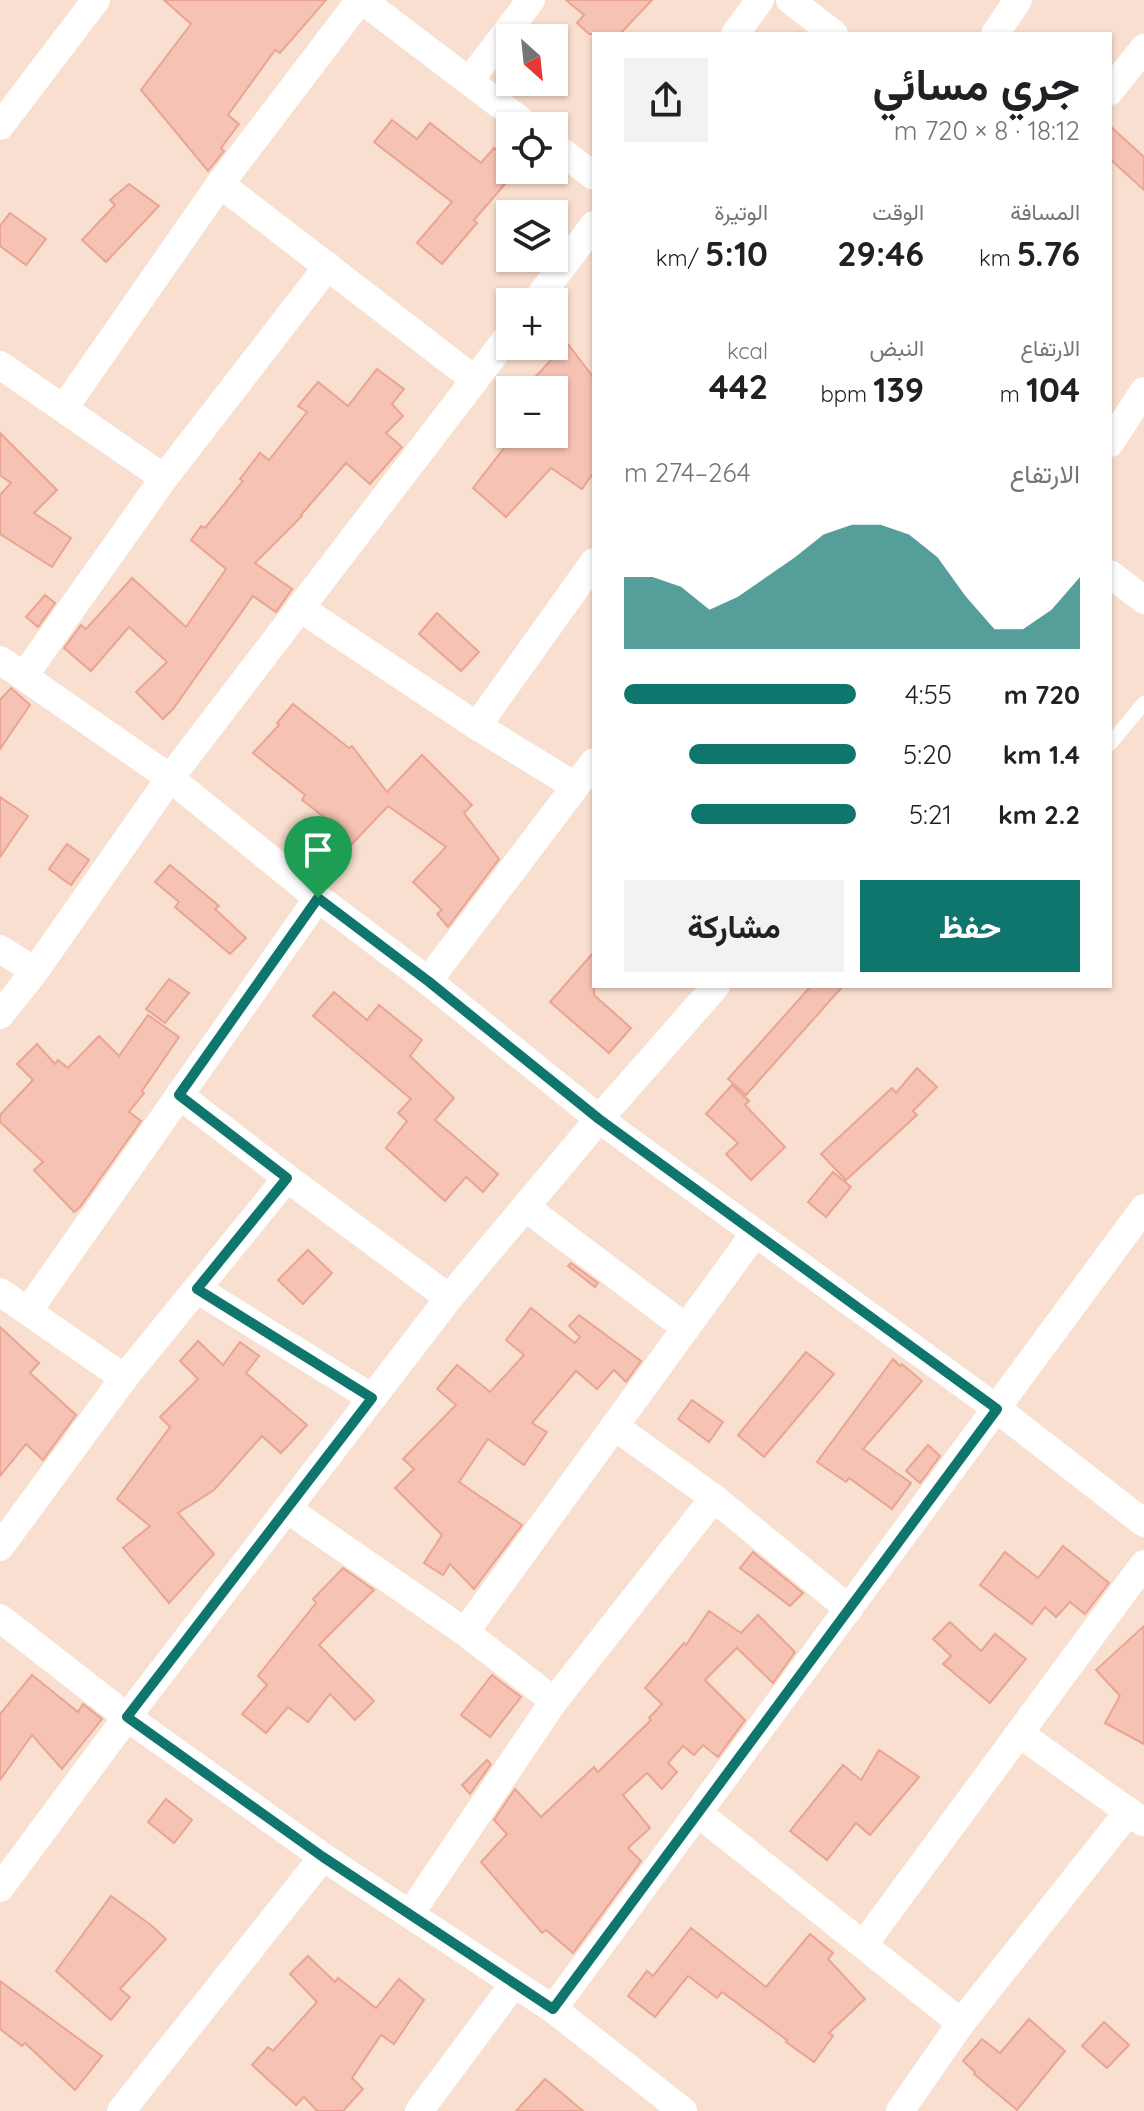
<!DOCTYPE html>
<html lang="ar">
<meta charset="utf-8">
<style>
body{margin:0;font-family:Quicksand,Vazirmatn,sans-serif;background:#f2f2f2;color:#202124;direction:rtl;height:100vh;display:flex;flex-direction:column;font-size:30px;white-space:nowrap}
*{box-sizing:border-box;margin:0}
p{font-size:26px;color:#757577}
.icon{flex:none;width:44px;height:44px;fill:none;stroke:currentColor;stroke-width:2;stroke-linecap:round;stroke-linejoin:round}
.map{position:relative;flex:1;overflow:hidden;direction:ltr}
.drawer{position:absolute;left:592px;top:32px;width:520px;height:956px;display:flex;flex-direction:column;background:#fff;border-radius:0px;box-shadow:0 2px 6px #0004;direction:rtl}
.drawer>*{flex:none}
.needle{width:52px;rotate:153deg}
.buttons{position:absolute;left:496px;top:24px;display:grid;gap:16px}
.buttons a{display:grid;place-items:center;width:72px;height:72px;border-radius:0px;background:#fff;box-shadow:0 2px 6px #0004;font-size:40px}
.pin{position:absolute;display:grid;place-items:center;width:68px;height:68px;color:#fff;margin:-82px -34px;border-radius:50% 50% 50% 0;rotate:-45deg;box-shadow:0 0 8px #0007}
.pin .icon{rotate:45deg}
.round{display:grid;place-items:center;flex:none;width:84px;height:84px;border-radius:0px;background:#f2f2f2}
.summary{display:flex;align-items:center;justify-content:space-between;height:136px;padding:0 32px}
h1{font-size:44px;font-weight:700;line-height:60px}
.figures{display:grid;grid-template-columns:repeat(3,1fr);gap:12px;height:136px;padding:8px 32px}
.figures div{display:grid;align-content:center}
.figures b{font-size:34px;font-weight:700}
.figures small{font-size:22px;font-weight:400}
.figures p{font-size:22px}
.chart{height:224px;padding:16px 32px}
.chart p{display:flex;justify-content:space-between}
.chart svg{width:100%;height:144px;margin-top:8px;fill:#0f766e;opacity:.7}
.button{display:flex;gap:16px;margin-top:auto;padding:16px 32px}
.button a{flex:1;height:92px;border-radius:0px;background:#0f766e;color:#fff;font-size:32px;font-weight:700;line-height:92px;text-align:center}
.button a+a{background:#f2f2f2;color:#202124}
ul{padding:0 32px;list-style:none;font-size:26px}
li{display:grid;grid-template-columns:128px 96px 1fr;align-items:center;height:60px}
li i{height:20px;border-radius:10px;background:#0f766e}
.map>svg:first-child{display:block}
.residential{fill:#f9dfcf;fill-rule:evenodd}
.building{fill:#f6c2b3;stroke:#eaa492;stroke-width:2}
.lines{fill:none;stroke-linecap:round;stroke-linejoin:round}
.lane{stroke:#fff;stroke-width:14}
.street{stroke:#fff;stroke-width:28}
.route-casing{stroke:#fff;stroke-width:16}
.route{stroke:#0f766e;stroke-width:10}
</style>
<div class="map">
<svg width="1144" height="2111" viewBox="0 0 1144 2111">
<rect width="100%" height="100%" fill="#feecde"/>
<!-- residential -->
<path class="residential" d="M 0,0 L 1144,0 L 1144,2111 L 0,2111 ZM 594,34 L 1110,34 L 1110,986 L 594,986 ZM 510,38 L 554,38 L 554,82 L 510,82 ZM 510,126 L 554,126 L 554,170 L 510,170 ZM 510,214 L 554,214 L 554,258 L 510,258 ZM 510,302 L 554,302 L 554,346 L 510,346 ZM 510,390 L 554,390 L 554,434 L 510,434 Z"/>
<!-- building -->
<g class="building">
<polygon points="164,0 326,0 280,53 275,50 228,115 239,124 221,148 224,151 208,171 141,90 191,24"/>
<polygon points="566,0 652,0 620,34 589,34 577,23 584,15"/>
<polygon points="392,120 417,139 430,123 481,163 494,148 510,162 510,170 517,170 474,220 477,223 442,264 417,243 452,202 374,142"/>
<polygon points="1110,126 1144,157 1144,190 1110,159"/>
<polygon points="129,184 159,206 106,262 82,240 115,205 110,200"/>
<polygon points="10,213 46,239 26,265 0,246 0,226"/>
<polygon points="567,343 594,378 594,472 582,489 551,468 506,517 473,488 515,434 554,434 554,390 523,390"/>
<polygon points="377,369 404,389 392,404 403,416 386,433 402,447 370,484 346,463 301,515 302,516 255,563 292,589 276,612 253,596 173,709 163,719 136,692 167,662 129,627 91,671 64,648 81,625 86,629 132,578 186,627 226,569 191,540 201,526 205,528 243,481 240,479 260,453 269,460 307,412 298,406 318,382 348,406"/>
<polygon points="0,433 57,490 34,513 71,538 52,567 0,534 0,495 11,483 0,475"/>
<polygon points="45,595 55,603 38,627 26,617"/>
<polygon points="437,613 479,652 461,671 419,634"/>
<polygon points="11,688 30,705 0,749 0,700"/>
<polygon points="293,704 349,748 352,746 387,792 422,755 472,805 464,813 499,859 448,927 437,914 442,910 413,882 446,847 388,806 350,846 333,831 337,827 302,800 305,795 253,753 279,725 277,723"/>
<polygon points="0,797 28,816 0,857"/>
<polygon points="67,844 89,860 71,885 49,869"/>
<polygon points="170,865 219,906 215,909 246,938 230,954 175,907 179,902 155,882"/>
<polygon points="594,952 594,995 631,1028 609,1053 550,1002"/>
<polygon points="169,979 189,993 165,1023 146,1009"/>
<polygon points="811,986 843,986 746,1095 728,1079"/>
<polygon points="334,992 367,1020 379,1005 422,1040 410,1056 454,1098 435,1120 498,1174 483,1192 466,1177 445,1201 386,1148 407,1121 398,1113 411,1099 313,1016"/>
<polygon points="148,1015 179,1037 142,1091 144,1093 129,1112 141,1121 80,1207 74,1212 34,1170 43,1162 0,1122 0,1115 33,1080 17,1064 37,1044 55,1064 58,1060 68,1068 99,1036 119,1056"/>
<polygon points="917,1068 937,1087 913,1111 917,1115 846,1180 821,1154 892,1088 896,1093"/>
<polygon points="732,1085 749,1101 745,1105 785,1147 751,1180 726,1154 738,1143 706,1114"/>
<polygon points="833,1172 851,1187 826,1217 808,1202"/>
<polygon points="308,1250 332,1273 303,1304 278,1280"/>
<polygon points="571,1263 598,1283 595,1287 568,1266"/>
<polygon points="531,1308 575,1343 580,1337 569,1326 579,1315 641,1361 626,1382 614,1370 597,1389 576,1371 532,1423 547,1432 524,1465 488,1439 459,1482 522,1525 474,1589 450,1564 443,1575 424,1563 442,1535 395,1488 414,1469 403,1459 456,1405 437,1389 457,1365 490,1392 524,1355 506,1340"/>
<polygon points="0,1327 39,1363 30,1373 76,1415 43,1460 26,1444 0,1476"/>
<polygon points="198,1341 223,1365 240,1342 259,1356 246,1373 307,1425 281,1453 262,1436 214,1490 178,1513 214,1554 169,1603 123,1548 150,1526 117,1499 170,1427 160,1417 198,1379 180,1361"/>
<polygon points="806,1352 834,1374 764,1457 738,1435"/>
<polygon points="893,1359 900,1366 902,1364 922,1381 863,1449 911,1483 892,1509 849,1478 846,1482 817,1462"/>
<polygon points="692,1400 723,1422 709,1442 678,1419"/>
<polygon points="928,1445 940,1456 920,1483 906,1471"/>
<polygon points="1063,1546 1109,1583 1085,1614 1070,1602 1056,1617 1045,1607 1032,1624 980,1585 1005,1552 1038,1578"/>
<polygon points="753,1552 803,1593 790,1606 740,1568"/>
<polygon points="343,1568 374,1590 319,1645 374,1701 355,1720 330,1694 308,1722 288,1707 266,1733 242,1714 267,1685 258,1676 316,1603 313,1599"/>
<polygon points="709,1611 741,1633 758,1615 795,1652 773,1683 737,1648 705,1680 745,1720 718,1757 703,1745 694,1755 683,1746 668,1763 677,1772 662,1789 647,1773 623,1795 650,1828 628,1848 641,1861 573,1953 546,1930 542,1933 481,1862 507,1834 494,1820 515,1789 541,1817 594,1767 598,1772 651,1720 649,1718 662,1704 645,1688 684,1643 686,1645"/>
<polygon points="950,1622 981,1651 995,1634 1026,1659 990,1703 943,1664 951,1656 933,1639"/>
<polygon points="1144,1626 1144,1744 1105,1723 1120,1696 1096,1670"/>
<polygon points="32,1675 78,1712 83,1704 102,1719 62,1769 32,1735 0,1780 0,1714"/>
<polygon points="492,1675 521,1697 490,1737 461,1715"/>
<polygon points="879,1750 919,1777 870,1835 856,1823 827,1860 790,1831 843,1765 861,1780"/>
<polygon points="487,1760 491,1764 470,1794 462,1785"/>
<polygon points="166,1799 192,1820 174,1843 148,1822"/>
<polygon points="111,1896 152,1926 166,1939 120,1989 130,1997 111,2020 56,1971"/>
<polygon points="691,1928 766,1987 810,1934 833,1953 828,1959 865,1999 829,2033 833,2036 814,2062 786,2042 787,2040 722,1992 717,1998 688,1976 655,2017 628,1996 647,1971 653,1976"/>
<polygon points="308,1956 335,1982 338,1978 376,2008 399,1979 424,2000 394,2044 381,2035 352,2078 363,2089 343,2111 317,2111 304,2097 296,2105 252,2065 268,2047 273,2051 317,2002 290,1974"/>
<polygon points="0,1981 102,2056 75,2090 25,2043 22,2046 0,2029"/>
<polygon points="1029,2019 1065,2051 1017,2110 974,2074 975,2072 963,2061 982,2039 1000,2053"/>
<polygon points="1104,2022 1129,2045 1107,2068 1082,2046"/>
<polygon points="545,2079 583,2111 516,2111"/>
</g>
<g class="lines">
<!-- lane -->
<polyline class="lane" points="1110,744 1144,703"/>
<!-- street -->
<g class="street">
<polyline points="362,0 528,126"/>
<polyline points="790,0 834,34"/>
<polyline points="735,34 760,0"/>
<polyline points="995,34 1018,0"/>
<polyline points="469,81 531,0"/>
<polyline points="1110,91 1144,48"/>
<polyline points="0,126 96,0"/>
<polyline points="554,146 594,176"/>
<polyline points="220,184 475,380"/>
<polyline points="535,302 594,225"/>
<polyline points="0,365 164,478"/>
<polyline points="64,408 220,184 360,0"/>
<polyline points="1110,443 1144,391"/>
<polyline points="1110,574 1144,600"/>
<polyline points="300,608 477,726 575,786"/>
<polyline points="0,660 170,778 318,898 428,981 599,1119 997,1409 1144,1523"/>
<polyline points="24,676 164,478 328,266"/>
<polyline points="477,726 594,562"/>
<polyline points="0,949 35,971"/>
<polyline points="428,981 594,762"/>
<polyline points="0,1015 35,971 170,778 510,334"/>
<polyline points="179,1095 287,1178 449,1298"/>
<polyline points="525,1207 686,1328"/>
<polyline points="197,1289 372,1398"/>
<polyline points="0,1292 124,1378"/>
<polyline points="28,1311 318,898"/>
<polyline points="614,1426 714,1498 849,1609"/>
<polyline points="287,1509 465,1632 554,1701"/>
<polyline points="0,1547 124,1378 287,1178"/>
<polyline points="0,1618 127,1717 323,1857 553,2009 683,2111"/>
<polyline points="465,1632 755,1233"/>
<polyline points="1020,1734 1143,1822"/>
<polyline points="698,1813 961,2023"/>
<polyline points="0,1888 127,1717 449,1298 599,1119 716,986"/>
<polyline points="410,1914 554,1701 714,1498"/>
<polyline points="864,1944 1144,1564"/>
<polyline points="553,2009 1144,1208"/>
<polyline points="121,2111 323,1857"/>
<polyline points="419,2111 513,1985"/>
<polyline points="900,2111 961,2023 1129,1811"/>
</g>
</g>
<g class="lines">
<defs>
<polygon id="route" points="318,898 428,981 599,1119 997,1409 553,2009 323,1857 127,1717 372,1398 197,1289 287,1178 179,1095"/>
</defs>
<!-- route casing -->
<use href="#route" class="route-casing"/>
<!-- route -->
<use href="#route" class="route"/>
</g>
</svg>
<div class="buttons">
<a><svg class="needle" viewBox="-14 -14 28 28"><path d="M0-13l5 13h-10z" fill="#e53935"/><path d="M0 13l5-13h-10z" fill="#757577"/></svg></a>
<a><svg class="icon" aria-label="locate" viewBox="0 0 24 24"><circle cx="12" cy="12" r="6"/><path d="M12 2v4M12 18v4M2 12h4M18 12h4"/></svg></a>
<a><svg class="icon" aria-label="layers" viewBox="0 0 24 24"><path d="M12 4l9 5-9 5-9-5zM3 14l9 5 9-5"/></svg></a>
<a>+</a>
<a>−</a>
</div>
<div class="pin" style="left:318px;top:898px;background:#1e9e55"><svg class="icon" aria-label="arrive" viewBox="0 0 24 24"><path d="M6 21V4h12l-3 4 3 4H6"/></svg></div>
<section class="drawer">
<div class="summary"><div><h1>جري مسائي</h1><p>18:12 · 8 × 720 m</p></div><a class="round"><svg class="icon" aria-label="share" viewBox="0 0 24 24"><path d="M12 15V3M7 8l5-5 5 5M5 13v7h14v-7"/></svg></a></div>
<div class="figures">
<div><p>المسافة</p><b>5.76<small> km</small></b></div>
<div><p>الوقت</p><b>29:46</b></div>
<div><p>الوتيرة</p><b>5:10<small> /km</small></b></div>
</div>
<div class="figures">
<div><p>الارتفاع</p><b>104<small> m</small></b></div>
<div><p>النبض</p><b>139<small> bpm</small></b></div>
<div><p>kcal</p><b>442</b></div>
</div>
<div class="chart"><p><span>الارتفاع</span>264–274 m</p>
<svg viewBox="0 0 160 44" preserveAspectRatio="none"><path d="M0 44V22L10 22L20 25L30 32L40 28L50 22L60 16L70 9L80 6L90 6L100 9L110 16L120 28L130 38L140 38L150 32L160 22V44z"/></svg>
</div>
<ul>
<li><b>720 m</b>4:55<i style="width:100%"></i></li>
<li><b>1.4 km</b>5:20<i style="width:72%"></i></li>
<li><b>2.2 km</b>5:21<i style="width:71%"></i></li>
</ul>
<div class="button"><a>حفظ</a><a>مشاركة</a></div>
</section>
</div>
